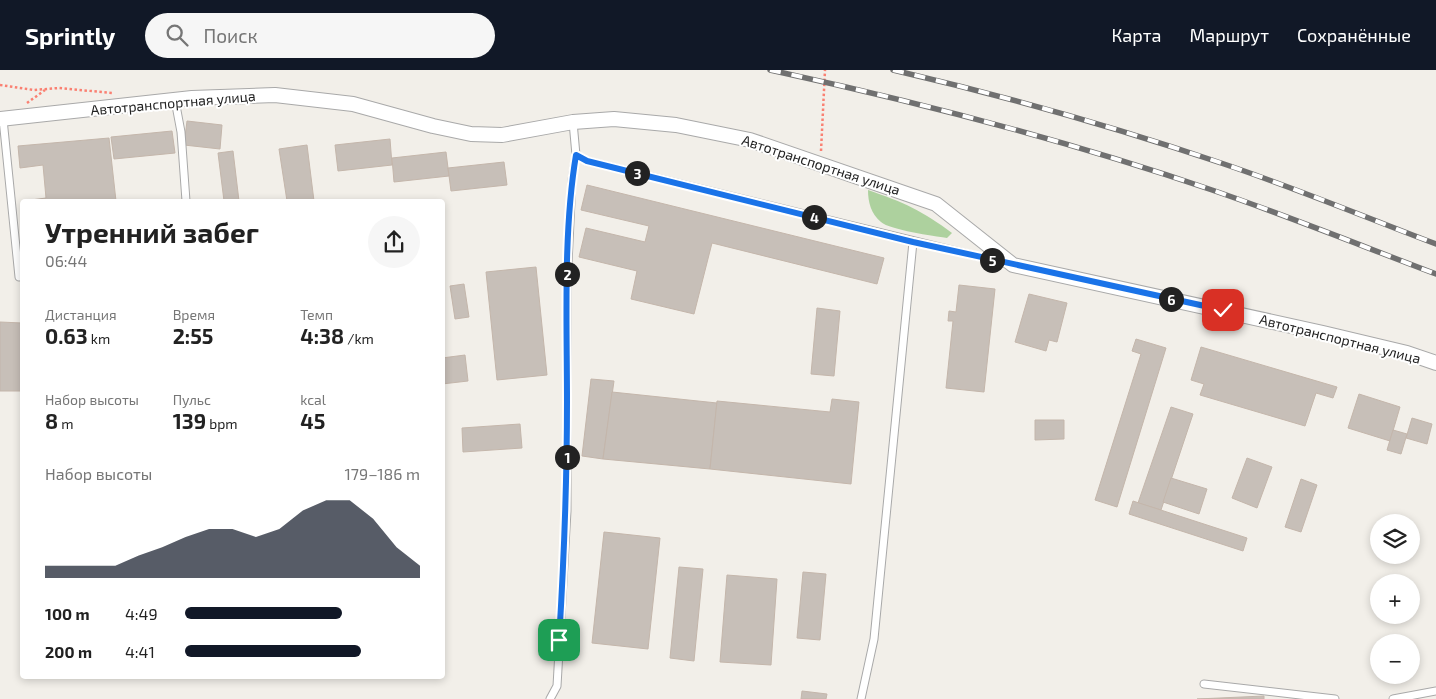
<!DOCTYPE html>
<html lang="ru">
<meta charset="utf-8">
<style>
body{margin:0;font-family:"Exo 2",sans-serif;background:#f6f6f6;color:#222;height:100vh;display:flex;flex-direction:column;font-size:19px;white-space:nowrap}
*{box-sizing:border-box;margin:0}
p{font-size:16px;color:#767676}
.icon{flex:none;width:28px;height:28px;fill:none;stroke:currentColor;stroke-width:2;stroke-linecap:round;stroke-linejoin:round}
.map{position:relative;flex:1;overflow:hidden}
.sheet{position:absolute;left:20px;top:129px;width:425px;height:480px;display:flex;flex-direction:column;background:#fff;border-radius:5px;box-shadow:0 2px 8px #0003}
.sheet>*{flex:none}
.controls{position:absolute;left:1370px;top:444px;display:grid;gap:10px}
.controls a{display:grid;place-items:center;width:50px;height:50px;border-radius:50%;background:#fff;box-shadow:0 2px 8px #0003;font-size:25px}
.pin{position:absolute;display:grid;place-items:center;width:42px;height:42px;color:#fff;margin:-21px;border-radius:10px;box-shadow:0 2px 8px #0006}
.km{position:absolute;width:25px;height:25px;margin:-12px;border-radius:50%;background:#222;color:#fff;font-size:14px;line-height:25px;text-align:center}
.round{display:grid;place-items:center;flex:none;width:52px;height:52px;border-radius:26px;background:#f6f6f6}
.overview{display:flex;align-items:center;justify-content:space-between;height:85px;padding:0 25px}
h1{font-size:28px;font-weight:700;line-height:38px}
.stats{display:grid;grid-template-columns:repeat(3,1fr);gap:8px;height:85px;padding:5px 25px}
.stats div{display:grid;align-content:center}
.stats b{font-size:21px;font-weight:700}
.stats small{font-size:14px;font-weight:400}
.stats p{font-size:14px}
.chart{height:140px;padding:10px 25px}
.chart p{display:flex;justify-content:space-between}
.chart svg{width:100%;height:90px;margin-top:5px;fill:#111827;opacity:.7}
ul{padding:0 25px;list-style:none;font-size:16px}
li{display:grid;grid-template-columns:80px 60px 1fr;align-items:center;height:38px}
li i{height:12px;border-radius:6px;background:#111827}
header{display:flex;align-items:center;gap:30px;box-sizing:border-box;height:70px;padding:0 25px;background:#111827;color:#fff}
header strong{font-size:24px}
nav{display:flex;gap:28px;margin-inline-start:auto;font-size:18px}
.search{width:350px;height:45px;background:#f6f6f6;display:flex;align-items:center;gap:12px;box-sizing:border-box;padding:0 18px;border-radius:28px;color:#767676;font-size:19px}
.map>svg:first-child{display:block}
.forest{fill:#add19e}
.building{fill:#c7bfb8;stroke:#c4b6ab}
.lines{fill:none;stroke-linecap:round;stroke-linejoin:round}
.service-casing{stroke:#a9a9a9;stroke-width:9}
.minor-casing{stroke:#a9a9a9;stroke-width:16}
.path{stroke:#fa8072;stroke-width:2.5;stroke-dasharray:2.5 2.5;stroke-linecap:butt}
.service{stroke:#fff;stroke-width:7}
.minor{stroke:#fff;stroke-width:14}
.rail-casing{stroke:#707070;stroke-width:5.5}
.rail{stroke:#fff;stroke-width:4;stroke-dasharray:11;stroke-linecap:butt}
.route-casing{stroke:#fff;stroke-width:10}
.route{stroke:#1a73e8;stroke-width:6}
.labels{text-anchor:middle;stroke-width:4;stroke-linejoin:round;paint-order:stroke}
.street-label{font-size:14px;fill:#222;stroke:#fff}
</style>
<header>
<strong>Sprintly</strong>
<div class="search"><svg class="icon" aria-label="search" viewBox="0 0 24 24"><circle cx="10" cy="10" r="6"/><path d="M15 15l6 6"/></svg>Поиск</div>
<nav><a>Карта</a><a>Маршрут</a><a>Сохранённые</a></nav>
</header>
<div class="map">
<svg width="1436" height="629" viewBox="0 0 1436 629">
<rect width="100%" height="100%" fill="#f2efe9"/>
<!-- forest -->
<path class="forest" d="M 868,120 C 903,132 923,141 952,163 L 947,168 C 934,166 890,160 881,152 C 871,144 868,132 868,120 Z"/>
<!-- building -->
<g class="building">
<polygon points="187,51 222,55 220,79 184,75"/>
<polygon points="172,61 175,83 114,89 111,67"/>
<polygon points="109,68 116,131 23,131 46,128 43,95 20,98 18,76"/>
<polygon points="390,69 392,95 338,101 335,75"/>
<polygon points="307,75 314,131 287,131 279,79"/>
<polygon points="233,81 239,131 224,131 218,83"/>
<polygon points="446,82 449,106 394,112 392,88"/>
<polygon points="504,92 507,115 451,121 448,98"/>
<polygon points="587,115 884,188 877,214 712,173 694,244 631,229 637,201 579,187 586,158 645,172 649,156 581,140"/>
<polygon points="536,197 547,305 497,310 486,202"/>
<polygon points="464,214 469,247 455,249 450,216"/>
<polygon points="959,215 995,219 984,322 946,318 953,251 948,251 949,241 956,242"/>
<polygon points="1029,224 1067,233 1057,272 1049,270 1046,281 1015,272"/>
<polygon points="817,238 840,241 834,306 811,304"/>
<polygon points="0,252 22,253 22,321 0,321"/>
<polygon points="1136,269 1166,278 1117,437 1095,430 1141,284 1132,281"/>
<polygon points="1201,277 1337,317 1333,328 1316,323 1305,356 1200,325 1204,314 1191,310"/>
<polygon points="465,285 468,311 442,314 442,288"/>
<polygon points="591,309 614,311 603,389 582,386"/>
<polygon points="612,322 717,333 710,399 603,389"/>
<polygon points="1359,324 1400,337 1390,371 1348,358"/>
<polygon points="832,329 859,332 851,414 710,399 717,331 830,342"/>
<polygon points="1171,337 1193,344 1161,440 1138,433"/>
<polygon points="1412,348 1432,354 1427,374 1406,368"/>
<polygon points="1035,350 1064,350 1064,369 1035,370"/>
<polygon points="520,354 522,378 463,382 462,358"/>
<polygon points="1393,360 1407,364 1401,384 1387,380"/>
<polygon points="1247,388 1272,397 1257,438 1232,428"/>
<polygon points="1171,408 1207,419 1199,444 1163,432"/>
<polygon points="1301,409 1317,415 1301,462 1285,457"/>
<polygon points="1133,431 1247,468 1243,481 1129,444"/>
<polygon points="604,462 660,468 648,579 592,573"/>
<polygon points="679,497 703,499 694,591 670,588"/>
<polygon points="803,502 826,504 820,570 797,568"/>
<polygon points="727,505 777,509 771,595 720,592"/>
<polygon points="802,621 827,624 826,629 801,629"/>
<polygon points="1264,626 1264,629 1197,629"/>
</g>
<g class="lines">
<defs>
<g id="service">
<polyline points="175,30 181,62 186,131"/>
<polyline points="3,49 19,207"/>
<polyline points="576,85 587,91 1005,193"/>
<polyline points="1204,614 1335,629"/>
<polyline points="550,629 557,616 567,441 567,215 572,110 576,85 573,52"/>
<polyline points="861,629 874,569 913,172"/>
<polyline points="1393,629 1436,621"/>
</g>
<polyline id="minor" points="0,49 192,28 275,25 353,34 433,56 471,64 502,65 573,52 614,49 676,55 750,70 936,134 1013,195 1323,263 1407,283 1436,293"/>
</defs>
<!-- service casing -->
<use href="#service" class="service-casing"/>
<!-- minor casing -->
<use href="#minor" class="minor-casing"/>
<!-- path -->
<g class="path">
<polyline points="0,15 34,20 59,18 112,23"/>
<polyline points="27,33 45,20"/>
<polyline points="821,81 825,0"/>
</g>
<!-- service -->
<use href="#service" class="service"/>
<!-- minor -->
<use href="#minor" class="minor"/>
<defs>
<g id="rail">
<path d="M 770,0 C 919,32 1068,71 1212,120 C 1288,146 1362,176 1436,204"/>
<path d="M 893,0 C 1005,26 1115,57 1224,94 C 1295,118 1365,147 1436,174"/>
</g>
</defs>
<!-- rail casing -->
<use href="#rail" class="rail-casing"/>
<!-- rail -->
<use href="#rail" class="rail"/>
</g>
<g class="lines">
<defs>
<path id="route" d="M 559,570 C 564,490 567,411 567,331 C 567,252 563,163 576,85 L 587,91 L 913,172 L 1223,240"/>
</defs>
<!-- route casing -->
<use href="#route" class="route-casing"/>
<!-- route -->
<use href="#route" class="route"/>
</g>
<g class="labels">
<!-- street labels -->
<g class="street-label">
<text transform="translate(173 33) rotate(-5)" y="5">Автотранспортная улица</text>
<text transform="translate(821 95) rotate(18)" y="5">Автотранспортная улица</text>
<text transform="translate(1340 269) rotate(14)" y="5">Автотранспортная улица</text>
</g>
</g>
</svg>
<div class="controls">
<a><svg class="icon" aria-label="layers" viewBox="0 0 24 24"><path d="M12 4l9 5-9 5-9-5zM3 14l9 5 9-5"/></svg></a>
<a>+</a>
<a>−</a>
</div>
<div class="pin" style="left:559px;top:570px;background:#1e9e55"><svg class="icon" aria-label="arrive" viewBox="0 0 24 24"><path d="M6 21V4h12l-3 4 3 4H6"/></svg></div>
<div class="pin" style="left:1223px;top:240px;background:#d93025"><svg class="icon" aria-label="check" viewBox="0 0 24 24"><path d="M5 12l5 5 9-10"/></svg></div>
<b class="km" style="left:567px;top:387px">1</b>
<b class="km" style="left:567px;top:204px">2</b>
<b class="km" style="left:637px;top:103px">3</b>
<b class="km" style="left:814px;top:147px">4</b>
<b class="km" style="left:992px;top:190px">5</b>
<b class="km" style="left:1171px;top:229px">6</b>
<section class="sheet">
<div class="overview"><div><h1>Утренний забег</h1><p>06:44</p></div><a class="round"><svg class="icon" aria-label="share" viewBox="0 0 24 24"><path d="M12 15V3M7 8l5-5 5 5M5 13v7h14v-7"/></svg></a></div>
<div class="stats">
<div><p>Дистанция</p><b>0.63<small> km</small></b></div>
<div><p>Время</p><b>2:55</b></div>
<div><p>Темп</p><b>4:38<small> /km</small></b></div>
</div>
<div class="stats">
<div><p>Набор высоты</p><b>8<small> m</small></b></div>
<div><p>Пульс</p><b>139<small> bpm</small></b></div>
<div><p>kcal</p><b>45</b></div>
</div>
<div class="chart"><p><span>Набор высоты</span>179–186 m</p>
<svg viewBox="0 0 160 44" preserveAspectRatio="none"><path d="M0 44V38L10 38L20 38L30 38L40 33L50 29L60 24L70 20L80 20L90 24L100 20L110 11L120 6L130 6L140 15L150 29L160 38V44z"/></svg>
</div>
<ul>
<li><b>100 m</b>4:49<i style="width:67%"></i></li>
<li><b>200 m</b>4:41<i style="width:75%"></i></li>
</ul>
</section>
</div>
